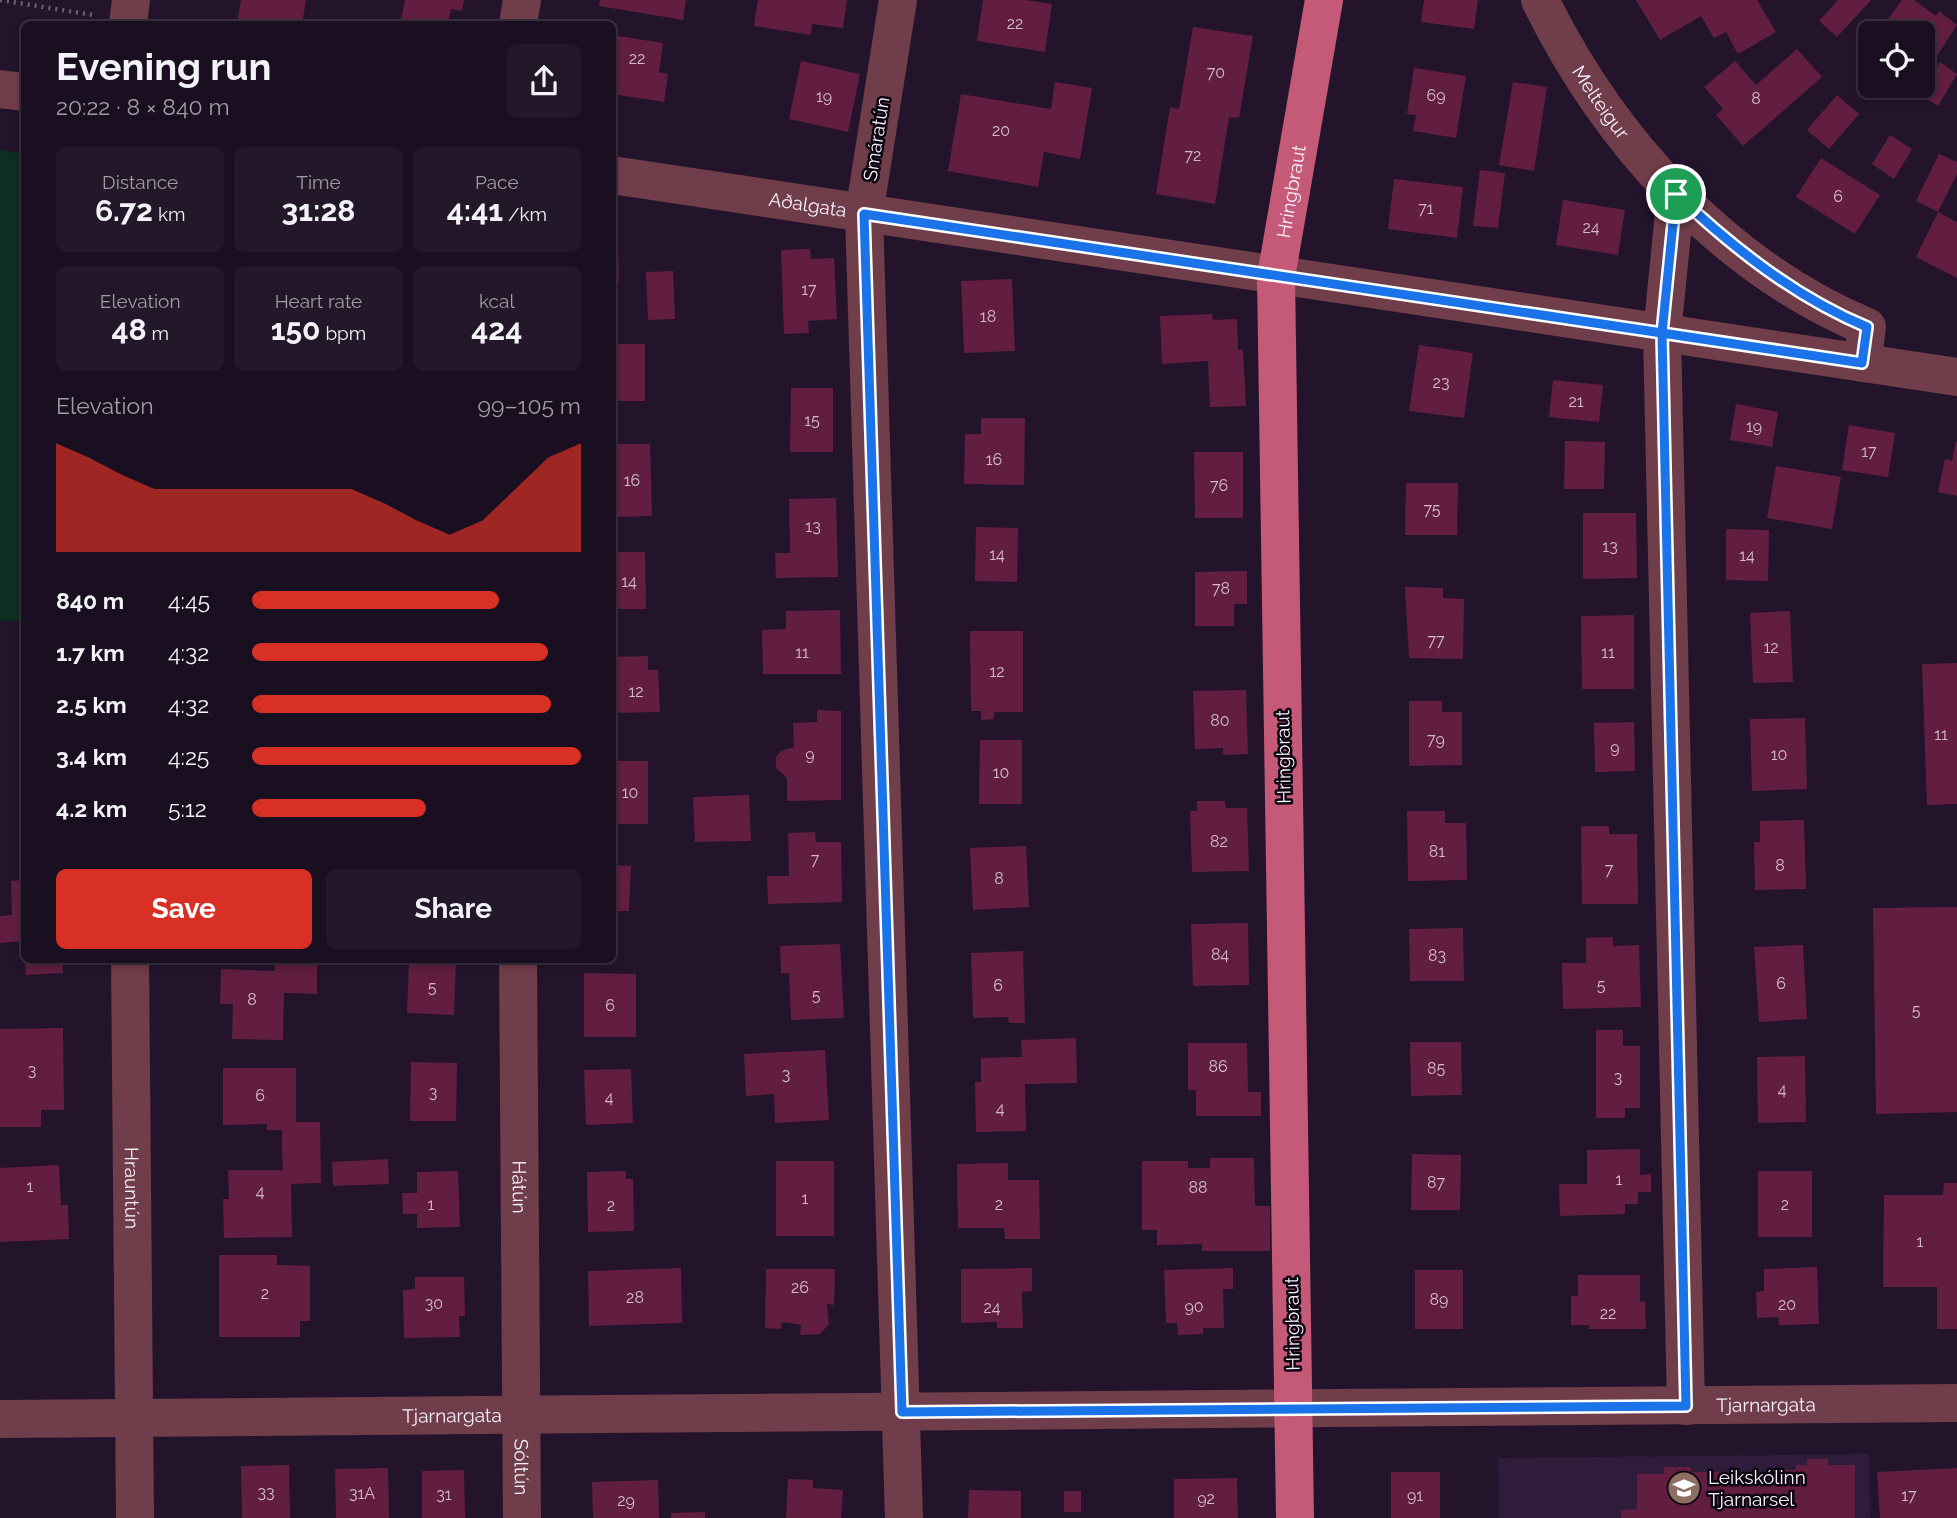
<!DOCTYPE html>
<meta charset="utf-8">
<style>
body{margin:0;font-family:Raleway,sans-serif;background:#23182a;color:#f1f3f6;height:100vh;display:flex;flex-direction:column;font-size:26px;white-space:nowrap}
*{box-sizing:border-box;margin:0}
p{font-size:23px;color:#9f9ca5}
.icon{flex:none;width:38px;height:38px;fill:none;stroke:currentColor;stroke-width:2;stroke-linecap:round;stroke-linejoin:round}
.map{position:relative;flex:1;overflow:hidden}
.details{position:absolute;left:21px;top:21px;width:595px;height:942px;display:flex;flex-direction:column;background:#1a0f21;border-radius:10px;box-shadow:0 4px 10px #0003,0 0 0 2px #382f3f}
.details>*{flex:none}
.tools{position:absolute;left:1858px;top:21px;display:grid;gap:14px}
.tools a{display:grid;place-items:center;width:77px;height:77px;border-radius:10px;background:#1a0f21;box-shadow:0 4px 10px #0003,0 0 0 2px #382f3f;font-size:35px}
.pin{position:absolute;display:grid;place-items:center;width:60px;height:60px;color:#fff;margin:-30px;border:4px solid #fff;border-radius:50%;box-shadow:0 2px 7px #0007}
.round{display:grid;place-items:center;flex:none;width:74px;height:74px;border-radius:10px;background:#23182a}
.head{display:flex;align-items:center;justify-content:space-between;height:119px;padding:0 35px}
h1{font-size:38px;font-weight:700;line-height:52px}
.metrics{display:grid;grid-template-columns:repeat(3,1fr);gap:10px;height:119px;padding:7px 35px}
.metrics div{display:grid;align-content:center;border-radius:10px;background:#23182a;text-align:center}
.metrics b{font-size:30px;font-weight:700}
.metrics small{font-size:19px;font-weight:400}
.metrics p{font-size:19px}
.chart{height:196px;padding:14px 35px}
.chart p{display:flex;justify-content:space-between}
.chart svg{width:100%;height:126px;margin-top:7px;fill:#d93025;opacity:.7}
.cta{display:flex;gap:14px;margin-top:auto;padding:14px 35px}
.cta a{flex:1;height:80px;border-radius:10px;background:#d93025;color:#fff;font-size:28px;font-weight:700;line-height:80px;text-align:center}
.cta a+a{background:#23182a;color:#f1f3f6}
ul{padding:0 35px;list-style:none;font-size:23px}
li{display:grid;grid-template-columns:112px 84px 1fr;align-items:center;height:52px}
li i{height:18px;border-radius:9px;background:#d93025}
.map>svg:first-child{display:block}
.built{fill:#2e1c3a}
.green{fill:#0d2f22}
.building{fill:#611e40}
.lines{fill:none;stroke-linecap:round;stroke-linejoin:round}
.path{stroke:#6d6175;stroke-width:4.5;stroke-dasharray:2 5;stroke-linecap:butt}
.minor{stroke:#703d4a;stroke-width:38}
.major{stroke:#c55a78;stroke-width:38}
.route-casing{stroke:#fff;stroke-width:14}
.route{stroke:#1a73e8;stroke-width:9}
.labels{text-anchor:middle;stroke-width:5;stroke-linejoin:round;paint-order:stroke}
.number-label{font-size:16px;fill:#d2bbce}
.street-label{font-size:19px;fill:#f7effd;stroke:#09040d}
.poi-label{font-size:19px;fill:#f7effd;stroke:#09040d;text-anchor:start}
</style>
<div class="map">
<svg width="1957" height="1518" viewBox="0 0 1957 1518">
<rect width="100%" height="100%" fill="#23142c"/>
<!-- built -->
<polygon class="built" points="1869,1454 1870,1518 1499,1518 1498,1458"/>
<!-- green -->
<polygon class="green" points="0,150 24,154 24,620 0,621"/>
<!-- building -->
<g class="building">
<polygon points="241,0 306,0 302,24 237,24"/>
<polygon points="405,0 464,0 462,11 451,9 448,24 400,24"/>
<polygon points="600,0 686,0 683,20 599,6"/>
<polygon points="758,0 847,0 843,28 812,24 811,35 754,26"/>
<polygon points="983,0 1025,0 1052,4 1045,52 977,41"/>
<polygon points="1424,0 1478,0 1474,29 1421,22"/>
<polygon points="1636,0 1757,0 1776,32 1738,54 1726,32 1714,38 1701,16 1660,40"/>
<polygon points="1838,0 1871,0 1837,37 1819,21"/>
<polygon points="1902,0 1914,0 1936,16 1939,11 1957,25 1933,62 1923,55 1923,33 1893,33 1883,26"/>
<polygon points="1193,27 1253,36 1239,118 1229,117 1215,204 1156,194 1170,107 1179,109"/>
<polygon points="612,35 663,43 659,72 668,74 664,102 612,94"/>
<polygon points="1797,49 1822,77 1743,146 1716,115 1723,109 1704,87 1735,61 1756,85"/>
<polygon points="801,61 860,74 848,132 789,119"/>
<polygon points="1940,62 1957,74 1938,106 1921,96"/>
<polygon points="1414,68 1466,76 1456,138 1413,131 1416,115 1407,114"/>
<polygon points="1055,82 1092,88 1080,159 1044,152 1038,187 948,171 961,94 1051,109"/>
<polygon points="1513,82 1547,87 1534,171 1499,165"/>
<polygon points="1837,95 1859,114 1829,149 1807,130"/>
<polygon points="1890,135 1912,149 1894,179 1872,164"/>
<polygon points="1939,154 1957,162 1957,174 1938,212 1916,201"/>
<polygon points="1821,158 1880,195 1855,234 1796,197"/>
<polygon points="1480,170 1505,173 1498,228 1473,226"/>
<polygon points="1394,179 1463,187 1457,238 1388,229"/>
<polygon points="1563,200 1625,210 1618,255 1556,245"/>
<polygon points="1938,212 1957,222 1957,278 1916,257"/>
<polygon points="612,237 618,237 619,282 612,283"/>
<polygon points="810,249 811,259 834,258 837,319 808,321 809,333 784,334 781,250"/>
<polygon points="673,271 675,319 648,320 646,272"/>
<polygon points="1012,279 1015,351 964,353 961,281"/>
<polygon points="1212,314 1213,320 1237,319 1238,350 1243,350 1246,406 1210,407 1208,361 1162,364 1160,316"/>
<rect x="612" y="344" width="33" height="57"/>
<polygon points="1419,345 1473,353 1464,418 1409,411"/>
<polygon points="1553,380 1603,385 1599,422 1549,417"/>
<polygon points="791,388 833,388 833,452 790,452"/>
<polygon points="1736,404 1778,412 1772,447 1730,440"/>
<polygon points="981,418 1025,418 1024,485 964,484 965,434 981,434"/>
<polygon points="1849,425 1895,433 1888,477 1842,470"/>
<polygon points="1565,441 1605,442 1604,489 1564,489"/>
<polygon points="1956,441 1957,442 1957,496 1938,492 1945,459 1952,461"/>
<polygon points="612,444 650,444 652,516 612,517"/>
<polygon points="1194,452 1243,452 1243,518 1195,518"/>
<polygon points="1776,466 1841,477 1832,529 1767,518"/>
<polygon points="1406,483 1458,483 1457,535 1405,535"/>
<polygon points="836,498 838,577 776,578 775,553 790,553 789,499"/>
<polygon points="1583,513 1636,513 1637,578 1583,579"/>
<polygon points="976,527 1018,528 1017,582 975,581"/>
<polygon points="1726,529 1769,530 1768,581 1726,580"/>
<polygon points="612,552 645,552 646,609 612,609"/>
<polygon points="1247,571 1247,604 1234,604 1234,626 1195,626 1195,572"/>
<polygon points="1405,587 1443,588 1443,598 1464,599 1463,659 1409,658"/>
<polygon points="840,610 841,674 763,674 762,630 786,629 786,611"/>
<polygon points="1790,611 1793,682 1753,683 1750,613"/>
<polygon points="1634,615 1634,689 1582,689 1581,616"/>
<polygon points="970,631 1023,631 1023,712 994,712 994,719 981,720 981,711 971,711"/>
<polygon points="648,656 648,670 658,670 660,712 612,713 612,657"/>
<polygon points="1957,663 1957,804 1927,805 1922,664"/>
<polygon points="1246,690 1248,754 1223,755 1223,748 1195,749 1193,691"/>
<polygon points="1409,701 1442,701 1442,712 1462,712 1462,765 1409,766"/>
<polygon points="817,710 841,711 841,800 787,801 787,778 776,768 776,757 781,751 794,747 793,723 817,722"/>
<polygon points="1805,718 1807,789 1752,791 1750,719"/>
<polygon points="1634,722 1635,771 1595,772 1594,723"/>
<polygon points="980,740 1022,740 1022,804 979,804"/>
<rect x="612" y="761" width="36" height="63"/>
<polygon points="749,795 751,841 695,842 693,797"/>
<polygon points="1197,801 1225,801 1226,808 1247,808 1249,871 1192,872 1190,811 1197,811"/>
<polygon points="1407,811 1445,811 1445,823 1466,823 1467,880 1408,881"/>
<polygon points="1804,820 1806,889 1755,890 1754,842 1760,842 1760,821"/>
<polygon points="1581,826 1609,826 1609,834 1637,834 1638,904 1582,904"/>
<polygon points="815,832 816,842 841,842 842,902 768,904 767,876 789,876 788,833"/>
<polygon points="1026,846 1029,907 973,910 970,848"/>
<polygon points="612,865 631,866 629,911 612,911"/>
<polygon points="24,880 24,941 0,943 0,916 12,915 11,881"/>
<polygon points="1957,907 1957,1112 1876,1114 1873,908"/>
<polygon points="1248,923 1249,985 1193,986 1191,924"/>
<polygon points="1463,928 1464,981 1410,981 1409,929"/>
<polygon points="1613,937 1613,946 1639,945 1641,1007 1563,1009 1562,963 1586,963 1586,938"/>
<polygon points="840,944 844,1018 791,1020 789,973 781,973 780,946"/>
<polygon points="1803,945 1807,1019 1759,1022 1754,947"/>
<polygon points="1023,951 1025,1023 1009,1023 1008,1017 973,1018 971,953"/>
<polygon points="25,959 62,959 63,973 26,975"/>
<polygon points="275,959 317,959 317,994 284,993 283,1040 232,1039 233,1004 220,1004 221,969 275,971"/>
<polygon points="456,959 454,1015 407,1013 409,960"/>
<polygon points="584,973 636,974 636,1037 584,1037"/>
<polygon points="63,1028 64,1110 41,1110 41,1127 0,1127 0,1029"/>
<polygon points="1596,1030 1623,1030 1623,1046 1640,1046 1640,1108 1625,1108 1625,1118 1596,1118"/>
<polygon points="1076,1038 1077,1083 1025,1084 1026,1131 976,1132 975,1082 981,1082 981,1058 1022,1057 1021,1040"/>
<polygon points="1410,1042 1461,1042 1462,1095 1411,1096"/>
<polygon points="1188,1043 1247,1043 1248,1092 1261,1092 1261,1116 1196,1116 1196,1090 1188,1090"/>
<polygon points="825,1050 829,1120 775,1123 774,1094 746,1096 744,1054"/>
<polygon points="1805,1056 1806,1122 1758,1123 1757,1057"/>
<polygon points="411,1062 457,1063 456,1121 410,1121"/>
<polygon points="223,1068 296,1068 296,1122 320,1122 321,1183 291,1184 292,1237 224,1238 223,1199 229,1199 228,1170 283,1170 282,1151 282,1130 267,1130 267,1124 223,1125"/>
<polygon points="631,1069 633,1123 586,1125 584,1070"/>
<polygon points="1640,1149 1640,1175 1651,1174 1651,1192 1638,1192 1638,1204 1625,1204 1625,1214 1560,1216 1559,1184 1587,1184 1587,1150"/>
<polygon points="1412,1154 1461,1155 1460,1210 1411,1210"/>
<polygon points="1210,1158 1254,1158 1255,1206 1270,1206 1270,1251 1202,1251 1202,1244 1157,1245 1157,1230 1142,1230 1142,1161 1188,1161 1188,1168 1210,1168"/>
<polygon points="388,1159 389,1184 333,1186 332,1162"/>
<rect x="776" y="1161" width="58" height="75"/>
<polygon points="1008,1163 1008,1180 1039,1180 1040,1239 1005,1239 1004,1228 958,1228 957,1164"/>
<polygon points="59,1165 61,1205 68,1205 69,1239 0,1242 0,1168"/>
<polygon points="458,1171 460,1227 417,1228 417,1214 403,1214 402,1193 417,1193 417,1172"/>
<polygon points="626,1171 626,1179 633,1179 634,1231 588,1232 587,1172"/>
<rect x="1758" y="1171" width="54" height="66"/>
<polygon points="1944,1183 1957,1183 1957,1329 1937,1329 1937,1287 1883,1287 1884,1195 1943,1195"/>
<polygon points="219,1255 277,1255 277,1265 310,1266 310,1321 300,1321 300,1337 219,1337"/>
<polygon points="1817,1267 1819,1324 1779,1325 1778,1317 1757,1318 1756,1292 1764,1291 1764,1269"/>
<polygon points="681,1268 682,1323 589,1326 588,1271"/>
<polygon points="1032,1268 1032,1291 1022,1292 1023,1328 997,1328 997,1322 961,1323 961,1269"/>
<polygon points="1233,1268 1233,1289 1223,1289 1224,1328 1203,1328 1203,1334 1178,1335 1177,1323 1166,1323 1164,1270"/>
<polygon points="766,1269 835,1269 834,1305 827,1304 829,1324 820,1334 800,1335 801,1325 782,1322 781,1329 765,1328"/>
<rect x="1415" y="1270" width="48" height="59"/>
<polygon points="1578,1275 1640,1275 1640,1302 1645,1301 1646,1329 1589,1329 1589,1325 1571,1325 1571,1296 1578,1296"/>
<polygon points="415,1277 464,1277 465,1316 459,1316 460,1337 404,1338 403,1290 415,1289"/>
<polygon points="1807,1459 1828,1459 1828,1465 1855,1465 1855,1518 1621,1518 1621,1510 1637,1509 1637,1474 1664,1474 1664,1467 1691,1467 1691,1472 1747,1472 1747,1481 1782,1481 1782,1470 1796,1470 1796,1465 1807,1465"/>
<polygon points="289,1465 290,1518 242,1518 241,1466"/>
<polygon points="388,1468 389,1518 336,1518 335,1469"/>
<polygon points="1957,1468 1957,1518 1880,1518 1877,1472"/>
<polygon points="464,1470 465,1518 422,1518 422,1471"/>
<rect x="1391" y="1472" width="49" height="46"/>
<polygon points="1237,1478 1238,1518 1174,1518 1174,1479"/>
<polygon points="788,1479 813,1480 813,1488 843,1490 841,1518 786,1518"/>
<polygon points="658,1480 659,1518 593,1518 592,1482"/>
<polygon points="969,1490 1021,1491 1021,1518 968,1518"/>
<rect x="1064" y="1491" width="17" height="21"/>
<polygon points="705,1512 705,1518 671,1518 671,1513"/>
</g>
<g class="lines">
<!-- path -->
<polyline class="path" points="0,0 93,15"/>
<!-- minor -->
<g class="minor">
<polyline points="898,0 864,214 904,1518"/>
<path id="s1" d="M 1540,0 C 1608,139 1722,266 1867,327 L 1862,363"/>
<polyline points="128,24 131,0"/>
<polyline points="518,24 522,0"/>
<polyline points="0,89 24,92"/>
<path id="s2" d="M 612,175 L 1957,377"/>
<polyline points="1676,194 1662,333 1686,1406"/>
<path id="s3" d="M 130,959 L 135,1518"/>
<path id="s4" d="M 518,959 L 522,1518"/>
<path id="s5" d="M 0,1419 L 1957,1403"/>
</g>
<!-- major -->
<path class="major" id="s6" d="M 1295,1518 L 1276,277 L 1324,0"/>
</g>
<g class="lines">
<defs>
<path id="route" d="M 1676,194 L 1662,333 L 864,214 L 902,1412 L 1686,1406 L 1662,333 L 1862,363 L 1867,327 C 1795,297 1732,247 1676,194"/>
</defs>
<!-- route casing -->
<use href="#route" class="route-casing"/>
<!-- route -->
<use href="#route" class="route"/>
</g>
<!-- icons -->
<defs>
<symbol id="school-disc" viewBox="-11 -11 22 22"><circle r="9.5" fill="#8d6e63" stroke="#09040d"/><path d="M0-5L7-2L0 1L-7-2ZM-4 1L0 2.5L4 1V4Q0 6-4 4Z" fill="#fff"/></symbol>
</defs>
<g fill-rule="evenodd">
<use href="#school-disc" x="1665" y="1469" width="38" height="38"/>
</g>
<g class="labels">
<!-- number labels -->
<g class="number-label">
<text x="1015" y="29">22</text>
<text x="637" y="64">22</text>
<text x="1216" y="78">70</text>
<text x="1436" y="101">69</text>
<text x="824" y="102">19</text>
<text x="1756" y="104">8</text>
<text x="1001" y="136">20</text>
<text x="1193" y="161">72</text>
<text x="1838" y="202">6</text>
<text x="1426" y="214">71</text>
<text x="1591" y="233">24</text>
<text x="809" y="295">17</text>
<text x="988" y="322">18</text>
<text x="1441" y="388">23</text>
<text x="1576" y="407">21</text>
<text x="812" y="426">15</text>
<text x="1754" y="432">19</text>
<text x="1869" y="457">17</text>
<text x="994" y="465">16</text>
<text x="632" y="486">16</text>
<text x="1219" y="491">76</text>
<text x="1432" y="515">75</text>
<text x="813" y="532">13</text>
<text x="1610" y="552">13</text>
<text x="997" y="560">14</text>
<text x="1747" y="561">14</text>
<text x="629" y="587">14</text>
<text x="1221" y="594">78</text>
<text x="1436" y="646">77</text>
<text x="1771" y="653">12</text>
<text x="802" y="658">11</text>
<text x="1608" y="658">11</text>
<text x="997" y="677">12</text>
<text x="636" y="697">12</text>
<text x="1220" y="726">80</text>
<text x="1941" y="740">11</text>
<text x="1436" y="745">79</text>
<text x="1615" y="753">9</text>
<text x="810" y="760">9</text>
<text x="1779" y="760">10</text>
<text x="1001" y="778">10</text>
<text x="630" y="798">10</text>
<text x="1219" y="847">82</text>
<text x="1437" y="857">81</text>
<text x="815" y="865">7</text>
<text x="1780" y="871">8</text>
<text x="1609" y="875">7</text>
<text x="999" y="884">8</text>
<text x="1220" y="960">84</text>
<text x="1437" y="961">83</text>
<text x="1781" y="989">6</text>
<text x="998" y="991">6</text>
<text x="1601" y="991">5</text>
<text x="432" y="993">5</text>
<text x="816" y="1001">5</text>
<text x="252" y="1005">8</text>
<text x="610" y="1011">6</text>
<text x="1916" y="1016">5</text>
<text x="1218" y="1072">86</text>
<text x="1436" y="1074">85</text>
<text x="32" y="1076">3</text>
<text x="786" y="1080">3</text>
<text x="1618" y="1083">3</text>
<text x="1782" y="1095">4</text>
<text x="433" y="1098">3</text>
<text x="260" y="1101">6</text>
<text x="609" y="1103">4</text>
<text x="1000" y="1114">4</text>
<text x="1619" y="1185">1</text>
<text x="1436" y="1188">87</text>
<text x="30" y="1192">1</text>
<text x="1198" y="1193">88</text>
<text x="260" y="1197">4</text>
<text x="805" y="1204">1</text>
<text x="431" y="1210">1</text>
<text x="999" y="1210">2</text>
<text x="1785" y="1210">2</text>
<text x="611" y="1211">2</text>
<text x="1920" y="1247">1</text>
<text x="800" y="1293">26</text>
<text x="265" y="1299">2</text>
<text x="635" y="1303">28</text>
<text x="1439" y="1305">89</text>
<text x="434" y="1309">30</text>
<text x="1787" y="1310">20</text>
<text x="1194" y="1312">90</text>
<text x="992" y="1313">24</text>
<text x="1608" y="1319">22</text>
<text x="266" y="1498">33</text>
<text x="362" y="1499">31A</text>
<text x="444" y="1500">31</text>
<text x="1415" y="1501">91</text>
<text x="1909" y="1501">17</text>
<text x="1206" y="1504">92</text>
<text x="626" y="1506">29</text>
</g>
<!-- street labels -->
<g class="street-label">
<text dy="7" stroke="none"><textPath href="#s1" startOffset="119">Melteigur</textPath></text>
<text transform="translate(876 139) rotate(-81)" y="7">Smáratún</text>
<text dy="7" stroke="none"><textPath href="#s6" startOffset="1328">Hringbraut</textPath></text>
<text dy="7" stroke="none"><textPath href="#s2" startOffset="198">Aðalgata</textPath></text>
<text transform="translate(1283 757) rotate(-91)" y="7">Hringbraut</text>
<text dy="7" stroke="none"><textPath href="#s4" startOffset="228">Hátún</textPath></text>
<text dy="7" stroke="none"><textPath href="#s3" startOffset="229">Hrauntún</textPath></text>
<text transform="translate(1292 1324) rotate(-91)" y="7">Hringbraut</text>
<text dy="7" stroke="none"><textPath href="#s5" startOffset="1766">Tjarnargata</textPath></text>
<text dy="7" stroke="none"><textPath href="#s5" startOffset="452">Tjarnargata</textPath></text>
<text dy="7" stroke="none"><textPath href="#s4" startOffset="508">Sóltún</textPath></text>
</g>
<!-- poi labels -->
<g class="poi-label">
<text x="1708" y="1484">Leikskólinn<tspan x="1708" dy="22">Tjarnarsel</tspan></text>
</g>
</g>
</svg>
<div class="tools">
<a><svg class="icon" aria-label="locate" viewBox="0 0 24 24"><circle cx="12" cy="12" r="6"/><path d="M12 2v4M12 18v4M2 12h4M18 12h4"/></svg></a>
</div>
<div class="pin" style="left:1676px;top:194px;background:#1e9e55"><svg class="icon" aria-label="arrive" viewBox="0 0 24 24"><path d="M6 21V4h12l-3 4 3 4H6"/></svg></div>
<section class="details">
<div class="head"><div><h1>Evening run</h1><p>20:22 · 8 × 840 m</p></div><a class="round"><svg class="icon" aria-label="share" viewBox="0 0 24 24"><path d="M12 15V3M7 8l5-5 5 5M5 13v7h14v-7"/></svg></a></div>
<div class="metrics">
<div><p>Distance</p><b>6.72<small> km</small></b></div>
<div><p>Time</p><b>31:28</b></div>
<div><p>Pace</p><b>4:41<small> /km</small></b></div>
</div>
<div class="metrics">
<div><p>Elevation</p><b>48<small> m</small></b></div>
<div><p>Heart rate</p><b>150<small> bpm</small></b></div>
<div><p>kcal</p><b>424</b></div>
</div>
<div class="chart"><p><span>Elevation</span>99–105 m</p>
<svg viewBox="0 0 160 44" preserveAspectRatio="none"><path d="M0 44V6L10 11L20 17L30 22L40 22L50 22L60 22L70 22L80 22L90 22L100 27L110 33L120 38L130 33L140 22L150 11L160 6V44z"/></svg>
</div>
<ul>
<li><b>840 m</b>4:45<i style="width:75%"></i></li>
<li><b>1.7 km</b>4:32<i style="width:90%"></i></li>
<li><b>2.5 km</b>4:32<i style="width:91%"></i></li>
<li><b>3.4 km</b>4:25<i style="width:100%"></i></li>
<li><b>4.2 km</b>5:12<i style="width:53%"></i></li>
</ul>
<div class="cta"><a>Save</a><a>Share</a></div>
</section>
</div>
